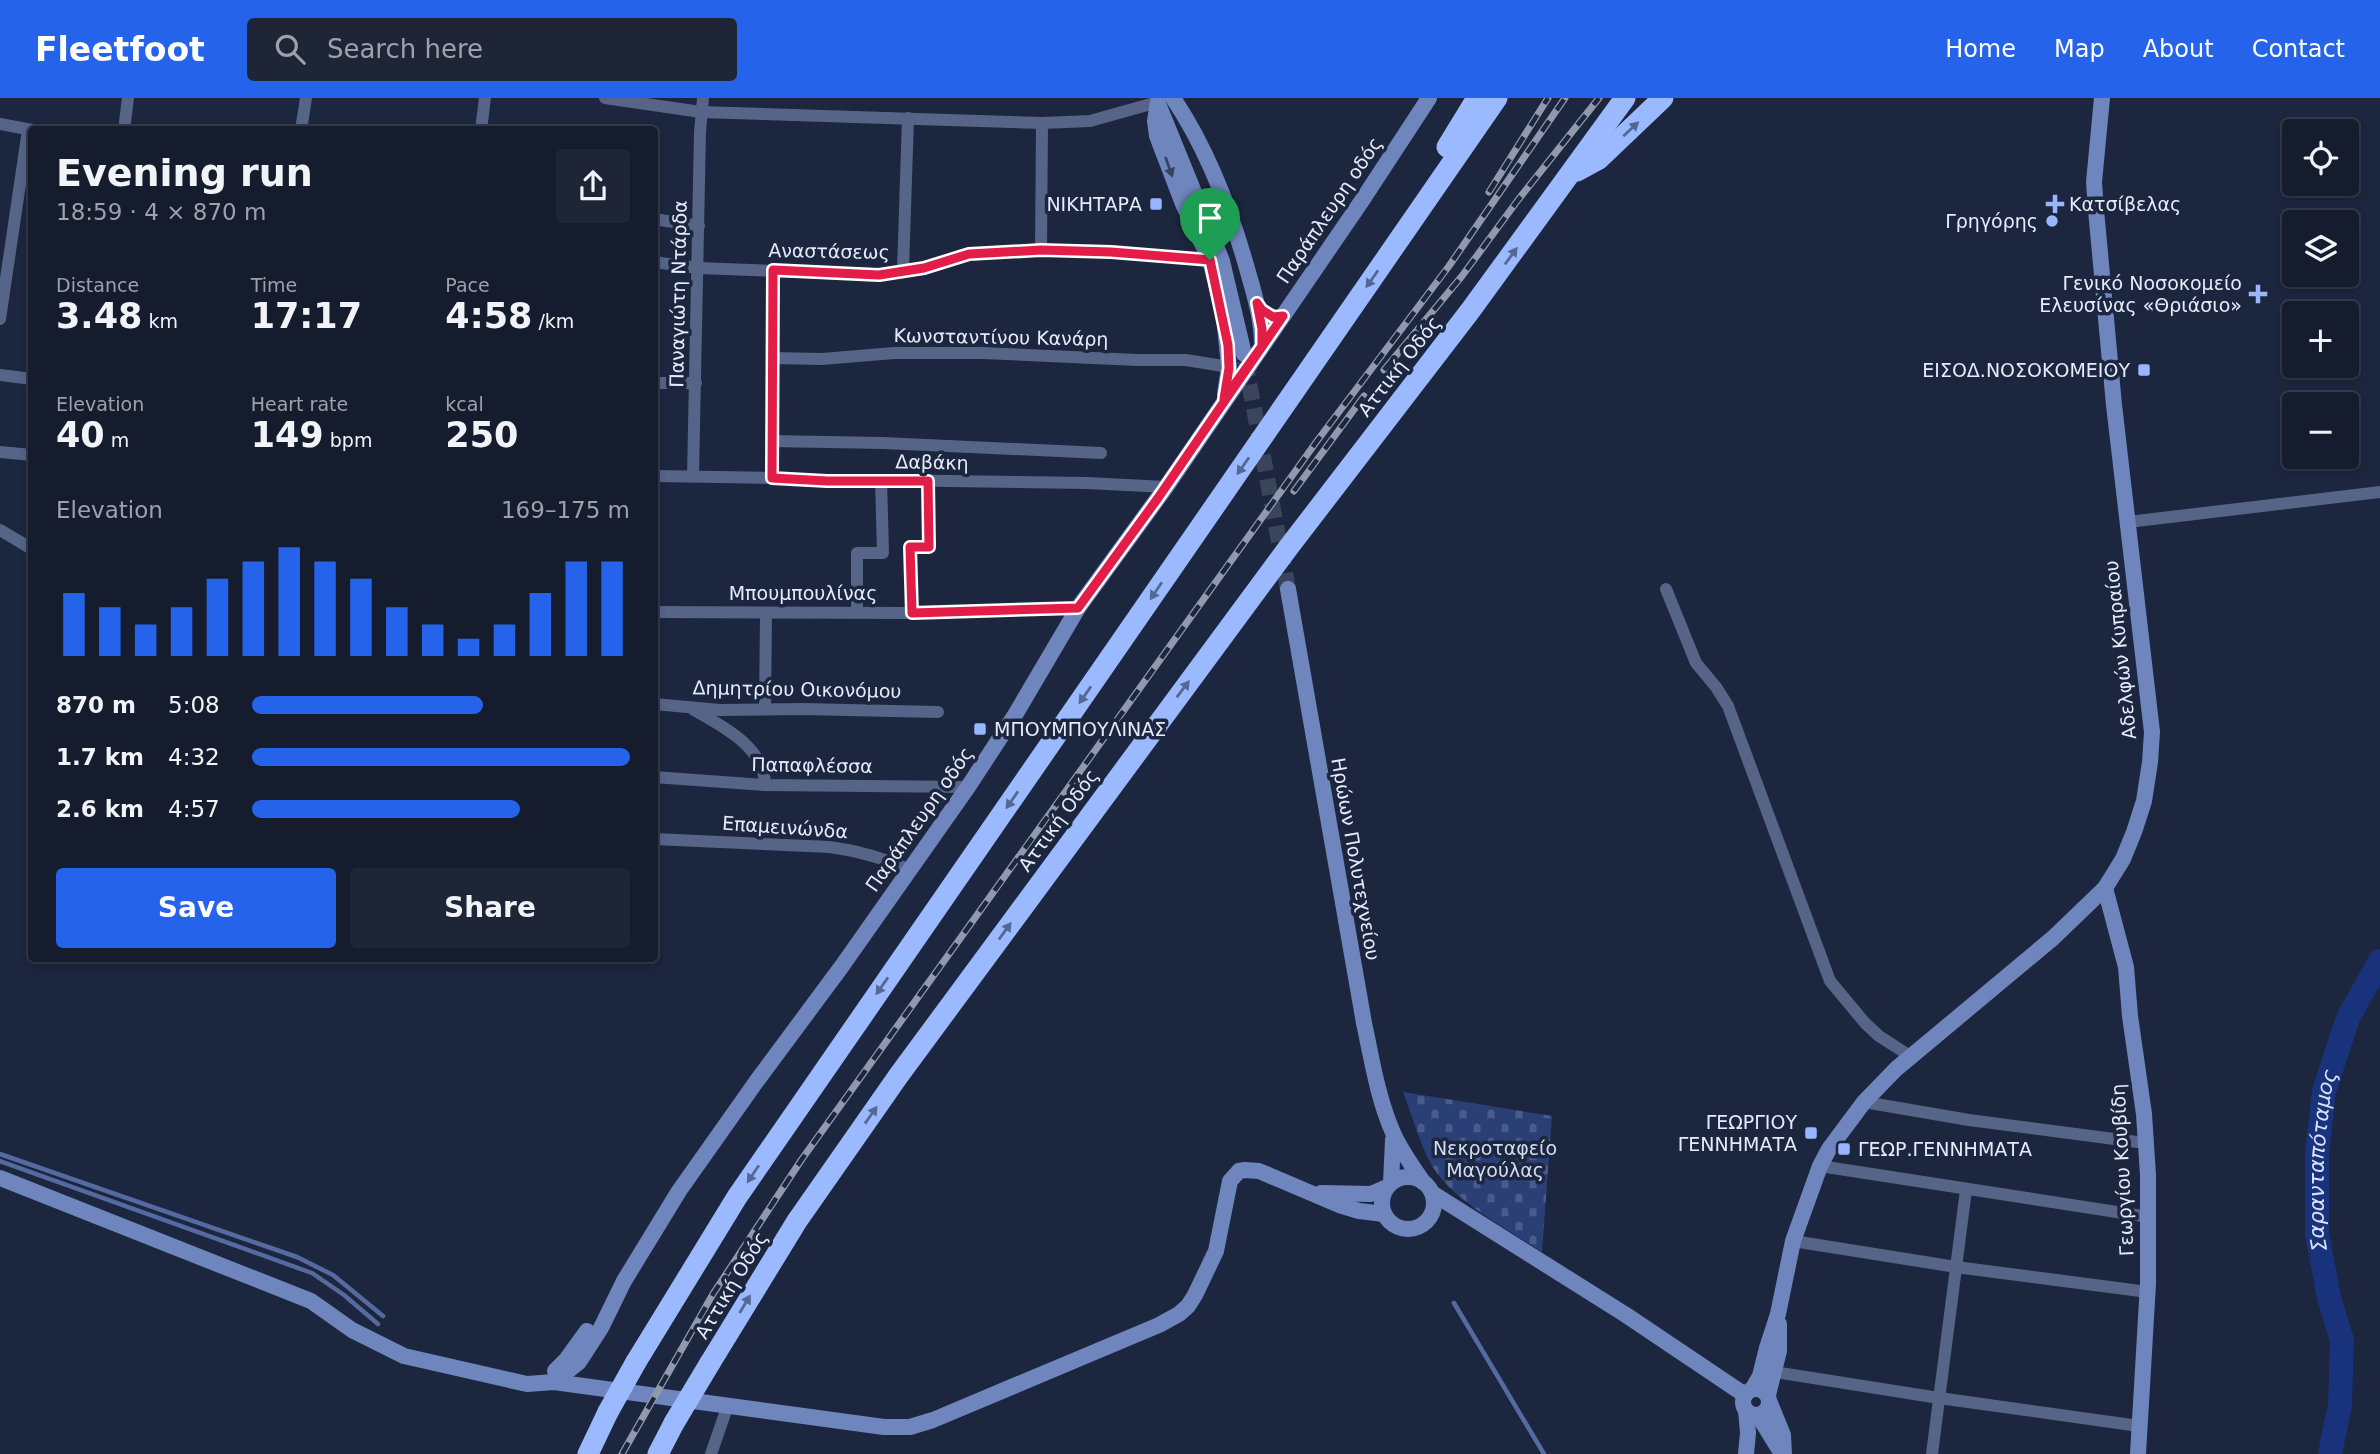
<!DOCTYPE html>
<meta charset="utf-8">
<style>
body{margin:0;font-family:"DejaVu Sans",sans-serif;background:#1e2536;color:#f1f3f6;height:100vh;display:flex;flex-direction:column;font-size:26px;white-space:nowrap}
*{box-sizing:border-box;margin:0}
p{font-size:23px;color:#9da1aa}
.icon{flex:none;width:38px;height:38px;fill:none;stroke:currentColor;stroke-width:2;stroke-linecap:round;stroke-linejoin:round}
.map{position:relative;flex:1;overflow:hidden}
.panel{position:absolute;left:28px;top:28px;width:630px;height:836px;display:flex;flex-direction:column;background:#151c2e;border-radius:7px;box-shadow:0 4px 10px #0003,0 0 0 2px #343a4a}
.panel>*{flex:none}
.controls{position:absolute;left:2282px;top:21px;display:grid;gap:14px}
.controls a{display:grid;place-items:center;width:77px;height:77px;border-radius:7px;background:#151c2e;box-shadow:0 4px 10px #0003,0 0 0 2px #343a4a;font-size:35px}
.pin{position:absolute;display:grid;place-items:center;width:60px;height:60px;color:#fff;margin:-72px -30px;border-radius:50% 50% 50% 0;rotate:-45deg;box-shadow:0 0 7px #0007}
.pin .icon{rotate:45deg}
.round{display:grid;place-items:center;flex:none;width:74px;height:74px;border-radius:7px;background:#1e2536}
.head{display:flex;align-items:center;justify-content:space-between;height:119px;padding:0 28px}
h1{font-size:38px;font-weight:700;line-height:52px}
.figures{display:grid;grid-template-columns:repeat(3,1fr);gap:10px;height:119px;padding:7px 28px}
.figures div{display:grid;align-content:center}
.figures b{font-size:35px;font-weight:700}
.figures small{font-size:19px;font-weight:400}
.figures p{font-size:19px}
.chart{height:196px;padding:14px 28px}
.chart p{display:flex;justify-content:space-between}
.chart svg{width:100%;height:126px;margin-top:7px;stroke:#2563eb;stroke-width:6}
.primary-button{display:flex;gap:14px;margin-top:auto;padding:14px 28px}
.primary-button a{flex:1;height:80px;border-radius:7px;background:#2563eb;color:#fff;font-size:28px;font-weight:700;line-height:80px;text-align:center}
.primary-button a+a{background:#1e2536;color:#f1f3f6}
ul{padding:0 28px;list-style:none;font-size:23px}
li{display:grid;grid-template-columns:112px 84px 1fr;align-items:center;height:52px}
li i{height:18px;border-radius:9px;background:#2563eb}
header{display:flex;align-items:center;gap:42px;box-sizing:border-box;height:98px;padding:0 35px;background:#2563eb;color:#fff}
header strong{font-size:33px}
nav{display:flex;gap:38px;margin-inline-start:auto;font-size:24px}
.search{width:490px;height:63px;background:#1e2536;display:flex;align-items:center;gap:18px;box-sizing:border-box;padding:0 24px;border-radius:7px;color:#9da1aa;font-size:26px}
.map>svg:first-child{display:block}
.cemetery{fill:url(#cemetery-stones)}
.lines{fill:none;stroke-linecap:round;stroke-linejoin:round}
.stream{stroke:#566aa2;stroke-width:4.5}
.river{stroke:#19327c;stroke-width:24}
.secondary-tunnel{stroke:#3a445a;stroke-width:16;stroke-dasharray:16 8;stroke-linecap:butt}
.street{stroke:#556487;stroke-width:12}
.secondary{stroke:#6e86bd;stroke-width:16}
.highway{stroke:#9bb9fe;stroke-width:21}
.rail-casing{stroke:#9199ad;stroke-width:7}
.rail{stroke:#1c263e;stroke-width:4.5;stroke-dasharray:13;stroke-linecap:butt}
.highway-bridge{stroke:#9bb9fe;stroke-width:21}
.oneway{fill:#556894}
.oneway2{fill:#354364}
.route-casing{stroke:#fff;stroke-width:14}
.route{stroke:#e11d48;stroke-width:9}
.poi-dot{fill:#97b6fd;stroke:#1c263e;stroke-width:2.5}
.labels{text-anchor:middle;stroke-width:7;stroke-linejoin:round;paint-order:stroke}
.poi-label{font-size:19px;fill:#e4ebfb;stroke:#1c263e;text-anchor:end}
.street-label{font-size:19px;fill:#e4ebfb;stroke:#1c263e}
.park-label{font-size:19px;fill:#d2ddf2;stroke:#1c263e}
.water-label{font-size:21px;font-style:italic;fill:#d7e1f7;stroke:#1c263e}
</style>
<header>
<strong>Fleetfoot</strong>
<div class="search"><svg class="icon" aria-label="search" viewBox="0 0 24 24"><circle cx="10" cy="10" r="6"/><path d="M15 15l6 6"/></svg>Search here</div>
<nav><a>Home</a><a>Map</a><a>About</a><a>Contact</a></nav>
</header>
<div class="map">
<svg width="2380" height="1356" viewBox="0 0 2380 1356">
<defs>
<pattern id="cemetery-stones" width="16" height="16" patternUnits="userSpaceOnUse" patternTransform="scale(1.75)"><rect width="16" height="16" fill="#293f76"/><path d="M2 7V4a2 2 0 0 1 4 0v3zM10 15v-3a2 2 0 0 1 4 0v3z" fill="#485b8a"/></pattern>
</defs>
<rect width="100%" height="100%" fill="#1c263e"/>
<!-- cemetery -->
<path class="cemetery" d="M 1403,994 L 1552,1018 L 1542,1154 C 1508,1131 1451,1102 1431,1066 C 1419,1044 1412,1017 1403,994 Z"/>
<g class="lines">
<!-- stream -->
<g class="stream">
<polyline points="0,1056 297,1159 333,1177 383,1218"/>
<polyline points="0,1063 312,1175 344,1197 378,1226"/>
<polyline points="1454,1205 1544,1356"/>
</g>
<!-- river -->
<path class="river" id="s1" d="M 2330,1356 L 2340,1307 L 2342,1242 L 2329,1200 L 2317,1135 L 2317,1055 L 2324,993 L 2348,920 L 2380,863"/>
<!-- secondary-tunnel -->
<polyline class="secondary-tunnel" points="1245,263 1288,491"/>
<!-- street -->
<g class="street">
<polyline points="605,0 701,14 1042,25 1090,23 1158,4"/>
<polyline points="0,26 32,32"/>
<polyline points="124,32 128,0"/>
<polyline points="301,32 306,0"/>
<polyline points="481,32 485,0"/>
<polyline points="654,121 699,128"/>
<polyline points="1041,152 1042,25"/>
<polyline points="654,164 698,170 879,177 924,170 969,156 1041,152 1111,154 1210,162"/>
<polyline points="903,172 908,20"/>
<polyline points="0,221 28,32"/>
<polyline points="772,260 822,261 894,255 983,255 1137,262 1186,262 1229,269"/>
<polyline points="0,277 32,281"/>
<polyline points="654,285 696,285"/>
<polyline points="771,343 883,345 1101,355"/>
<polyline points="0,354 32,357"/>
<polyline points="654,378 772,380 827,383 881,382 1087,385 1166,389"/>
<polyline points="693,378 700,34 703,0"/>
<polyline points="772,380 773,171"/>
<polyline points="2128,424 2380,394"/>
<polyline points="0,432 32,451"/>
<polyline points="1666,491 1696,565 1716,589 1728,608 1830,883 1865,925 1879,938 1910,958"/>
<polyline points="654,514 912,515 1078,510"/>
<polyline points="857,514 857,455 883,455 881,382"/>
<polyline points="912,515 910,449 929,449 928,383"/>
<polyline points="654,606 720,612 803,611 938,614"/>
<polyline points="765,611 766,515"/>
<path d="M 694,612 C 722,628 765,649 765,687"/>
<polyline points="654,679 765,687 968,689"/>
<path d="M 654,741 L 830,749 C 859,753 884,760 910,772"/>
<polyline points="1864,1004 1969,1022 2145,1045"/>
<polyline points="1820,1068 2149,1119"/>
<polyline points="1793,1143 1956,1169 2148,1194"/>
<polyline points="1775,1274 1939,1300 2139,1328"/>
<polyline points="711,1356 728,1307"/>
<polyline points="1932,1356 1966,1092"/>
</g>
<!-- secondary -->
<g class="secondary">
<path d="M 1173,0 C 1208,52 1231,113 1248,174 C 1255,198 1262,222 1262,248"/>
<polyline points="1158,4 1155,23 1157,38 1183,106 1210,162 1224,218 1229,269 1225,296"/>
<polyline points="1159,8 1222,163 1244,256"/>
<path d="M 1288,491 L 1364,925 C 1372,962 1378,1002 1394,1037 C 1402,1054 1413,1069 1423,1084"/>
<polyline points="2105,790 2126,869 2130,918 2144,1016 2148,1077 2148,1186 2138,1356"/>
<circle cx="1408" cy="1105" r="26"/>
<polyline points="0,1080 311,1203 352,1232 404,1258 527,1286 554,1284 884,1329 910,1329 933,1322 1159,1227 1179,1216 1188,1208 1195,1197 1216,1153 1230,1083 1239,1073 1245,1072 1259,1073 1339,1107 1359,1113 1384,1116"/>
<polyline points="1391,1085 1393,1042"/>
<polyline points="1321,1095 1371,1096 1387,1089"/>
<polyline points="1432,1095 1626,1217 1745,1297"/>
<polyline points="555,1273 566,1262 587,1233"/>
<polyline points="554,1284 579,1264 601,1230 624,1183 679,1093 756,984 842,868 968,689 1015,617 1078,510 1166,389 1361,104 1429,0"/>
<polyline points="1753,1290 1760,1278 1767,1250 1778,1216 1793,1143 1820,1068 1829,1051 1864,1004 1896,971 2053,840 2105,790 2123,761 2134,734 2144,703 2150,664 2152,634 2114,307 2096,112 2094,84 2102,0"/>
<circle cx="1756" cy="1304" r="13"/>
<polyline points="1768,1297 1779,1253 1779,1226"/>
<polyline points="1770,1305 1783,1337 1784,1356"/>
<polyline points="1758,1317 1782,1356"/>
<polyline points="1746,1356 1748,1335 1746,1312"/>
</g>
<!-- highway -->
<g class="highway">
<polyline points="1447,49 1477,0"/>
<polyline points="1577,73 1599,61 1663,0"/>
<polyline points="636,1264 737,1099 1497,0"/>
<polyline points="710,1265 797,1123 899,977 1288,450 1470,213 1625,0"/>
<polyline points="588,1356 608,1314"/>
<polyline points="658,1356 674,1325"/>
</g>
<defs>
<g id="rail">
<polyline points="1489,94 1548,0"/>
<polyline points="1384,272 1462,178 1518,102 1599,0"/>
<polyline points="1294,393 1364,298"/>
<polyline points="622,1356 713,1196 802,1061 1317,343 1449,168 1565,0"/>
</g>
</defs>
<!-- rail casing -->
<use href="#rail" class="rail-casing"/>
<!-- rail -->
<use href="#rail" class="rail"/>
<!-- highway-bridge -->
<g class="highway-bridge">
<polyline points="608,1314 636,1264"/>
<polyline points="674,1325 710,1265"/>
</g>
</g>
<!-- one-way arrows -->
<defs><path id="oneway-solid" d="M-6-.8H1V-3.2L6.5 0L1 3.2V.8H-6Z" transform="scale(1.75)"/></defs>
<g class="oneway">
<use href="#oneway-solid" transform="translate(1631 31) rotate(-43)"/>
<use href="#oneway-solid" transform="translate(1511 158) rotate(-54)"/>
<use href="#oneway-solid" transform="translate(1372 181) rotate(125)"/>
<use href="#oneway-solid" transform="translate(1243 368) rotate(125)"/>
<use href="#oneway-solid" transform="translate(1156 493) rotate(124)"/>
<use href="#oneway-solid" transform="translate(1183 591) rotate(-53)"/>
<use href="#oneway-solid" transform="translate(1085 597) rotate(125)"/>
<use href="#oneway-solid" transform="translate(1012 702) rotate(125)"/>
<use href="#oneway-solid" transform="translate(1005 833) rotate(-54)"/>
<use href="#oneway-solid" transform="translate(882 888) rotate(125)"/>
<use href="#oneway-solid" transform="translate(871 1017) rotate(-55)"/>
<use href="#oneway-solid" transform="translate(753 1076) rotate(124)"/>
<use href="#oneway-solid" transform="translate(745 1206) rotate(-59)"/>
</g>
<use class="oneway2" href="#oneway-solid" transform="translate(1169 69) rotate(70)"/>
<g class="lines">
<defs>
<polyline id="route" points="1210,162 1111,154 1041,152 969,156 924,170 879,177 773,172 772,380 827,383 928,383 929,449 910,449 912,515 1078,510 1158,400 1283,218 1273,219 1262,212 1257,205 1262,231 1262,248 1224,301 1229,270 1228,247 1210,162"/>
</defs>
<!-- route casing -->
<use href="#route" class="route-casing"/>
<!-- route -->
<use href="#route" class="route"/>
</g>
<!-- markers -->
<g class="poi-dot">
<rect x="1149" y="99" width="14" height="14" rx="3.5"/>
<path d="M2051.5 95.5h7v7h7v7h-7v7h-7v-7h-7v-7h7z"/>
<circle cx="2052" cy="123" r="7"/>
<path d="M2254.5 185.5h7v7h7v7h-7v7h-7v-7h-7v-7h7z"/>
<rect x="2137" y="265" width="14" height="14" rx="3.5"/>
<rect x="973" y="624" width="14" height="14" rx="3.5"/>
<rect x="1804" y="1028" width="14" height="14" rx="3.5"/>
<rect x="1837" y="1044" width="14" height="14" rx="3.5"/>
</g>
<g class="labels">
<!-- poi labels -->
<g class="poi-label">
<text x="1142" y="113">ΝΙΚΗΤΑΡΑ</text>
<text x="2069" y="113" text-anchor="start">Κατσίβελας</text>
<text x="2038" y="130">Γρηγόρης</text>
<text x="2242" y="192">Γενικό Νοσοκομείο<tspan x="2242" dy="22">Ελευσίνας «Θριάσιο»</tspan></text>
<text x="2130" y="279">ΕΙΣΟΔ.ΝΟΣΟΚΟΜΕΙΟΥ</text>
<text x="994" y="638" text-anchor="start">ΜΠΟΥΜΠΟΥΛΙΝΑΣ</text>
<text x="1797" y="1031">ΓΕΩΡΓΙΟΥ<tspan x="1797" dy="22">ΓΕΝΝΗΜΑΤΑ</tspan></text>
<text x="1858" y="1058" text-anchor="start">ΓΕΩΡ.ΓΕΝΝΗΜΑΤΑ</text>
</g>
<!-- street labels -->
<g class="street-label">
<text transform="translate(1329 112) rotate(-56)" y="7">Παράπλευρη οδός</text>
<text transform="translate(829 153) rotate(1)" y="7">Αναστάσεως</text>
<text transform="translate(678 196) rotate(-89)" y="7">Παναγιώτη Ντάρδα</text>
<text transform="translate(1001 239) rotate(1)" y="7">Κωνσταντίνου Κανάρη</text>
<text transform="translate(1399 268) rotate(-52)" y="7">Αττική Οδός</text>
<text transform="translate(932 364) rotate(1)" y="7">Δαβάκη</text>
<text x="803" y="502">Μπουμπουλίνας</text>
<text transform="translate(2120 552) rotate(-96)" y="7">Αδελφών Κυπραίου</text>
<text transform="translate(797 591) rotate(1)" y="7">Δημητρίου Οικονόμου</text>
<text transform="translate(812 667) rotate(1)" y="7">Παπαφλέσσα</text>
<text transform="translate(919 721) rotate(-55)" y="7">Παράπλευρη οδός</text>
<text transform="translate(1058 722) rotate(-54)" y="7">Αττική Οδός</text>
<text transform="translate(785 729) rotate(4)" y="7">Επαμεινώνδα</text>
<text transform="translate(1356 761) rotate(80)" y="7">Ηρώων Πολυτεχνείου</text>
<text transform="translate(2122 1072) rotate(-93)" y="7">Γεωργίου Κουβίδη</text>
<text transform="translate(731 1187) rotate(-59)" y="7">Αττική Οδός</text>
</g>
<!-- park labels -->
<g class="park-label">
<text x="1495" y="1057">Νεκροταφείο<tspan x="1495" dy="22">Μαγούλας</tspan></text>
</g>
<!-- water labels -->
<g class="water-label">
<text dy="7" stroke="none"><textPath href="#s1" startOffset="298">Σαρανταπόταμος</textPath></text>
</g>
</g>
</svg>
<div class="controls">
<a><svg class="icon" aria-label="locate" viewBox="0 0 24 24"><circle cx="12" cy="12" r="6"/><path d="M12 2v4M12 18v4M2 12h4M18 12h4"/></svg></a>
<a><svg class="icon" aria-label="layers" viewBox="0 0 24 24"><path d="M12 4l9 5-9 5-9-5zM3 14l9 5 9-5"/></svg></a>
<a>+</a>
<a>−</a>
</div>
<div class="pin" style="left:1210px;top:162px;background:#1e9e55"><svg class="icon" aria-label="arrive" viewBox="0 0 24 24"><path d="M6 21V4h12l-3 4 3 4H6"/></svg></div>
<section class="panel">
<div class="head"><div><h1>Evening run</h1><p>18:59 · 4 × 870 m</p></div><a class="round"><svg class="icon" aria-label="share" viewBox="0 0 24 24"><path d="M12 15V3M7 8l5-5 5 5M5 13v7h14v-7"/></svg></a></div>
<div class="figures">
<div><p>Distance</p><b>3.48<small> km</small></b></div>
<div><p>Time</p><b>17:17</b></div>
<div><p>Pace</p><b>4:58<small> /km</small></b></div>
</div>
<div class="figures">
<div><p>Elevation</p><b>40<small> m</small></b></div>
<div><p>Heart rate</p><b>149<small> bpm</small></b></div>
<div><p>kcal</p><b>250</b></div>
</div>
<div class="chart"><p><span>Elevation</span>169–175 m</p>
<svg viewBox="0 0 160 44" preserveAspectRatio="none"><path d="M5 44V22M15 44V27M25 44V33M35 44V27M45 44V17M55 44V11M65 44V6M75 44V11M85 44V17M95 44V27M105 44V33M115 44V38M125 44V33M135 44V22M145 44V11M155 44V11"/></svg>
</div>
<ul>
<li><b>870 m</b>5:08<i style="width:61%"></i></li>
<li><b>1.7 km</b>4:32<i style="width:100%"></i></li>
<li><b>2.6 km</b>4:57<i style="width:71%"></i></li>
</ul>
<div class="primary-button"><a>Save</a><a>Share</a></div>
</section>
</div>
